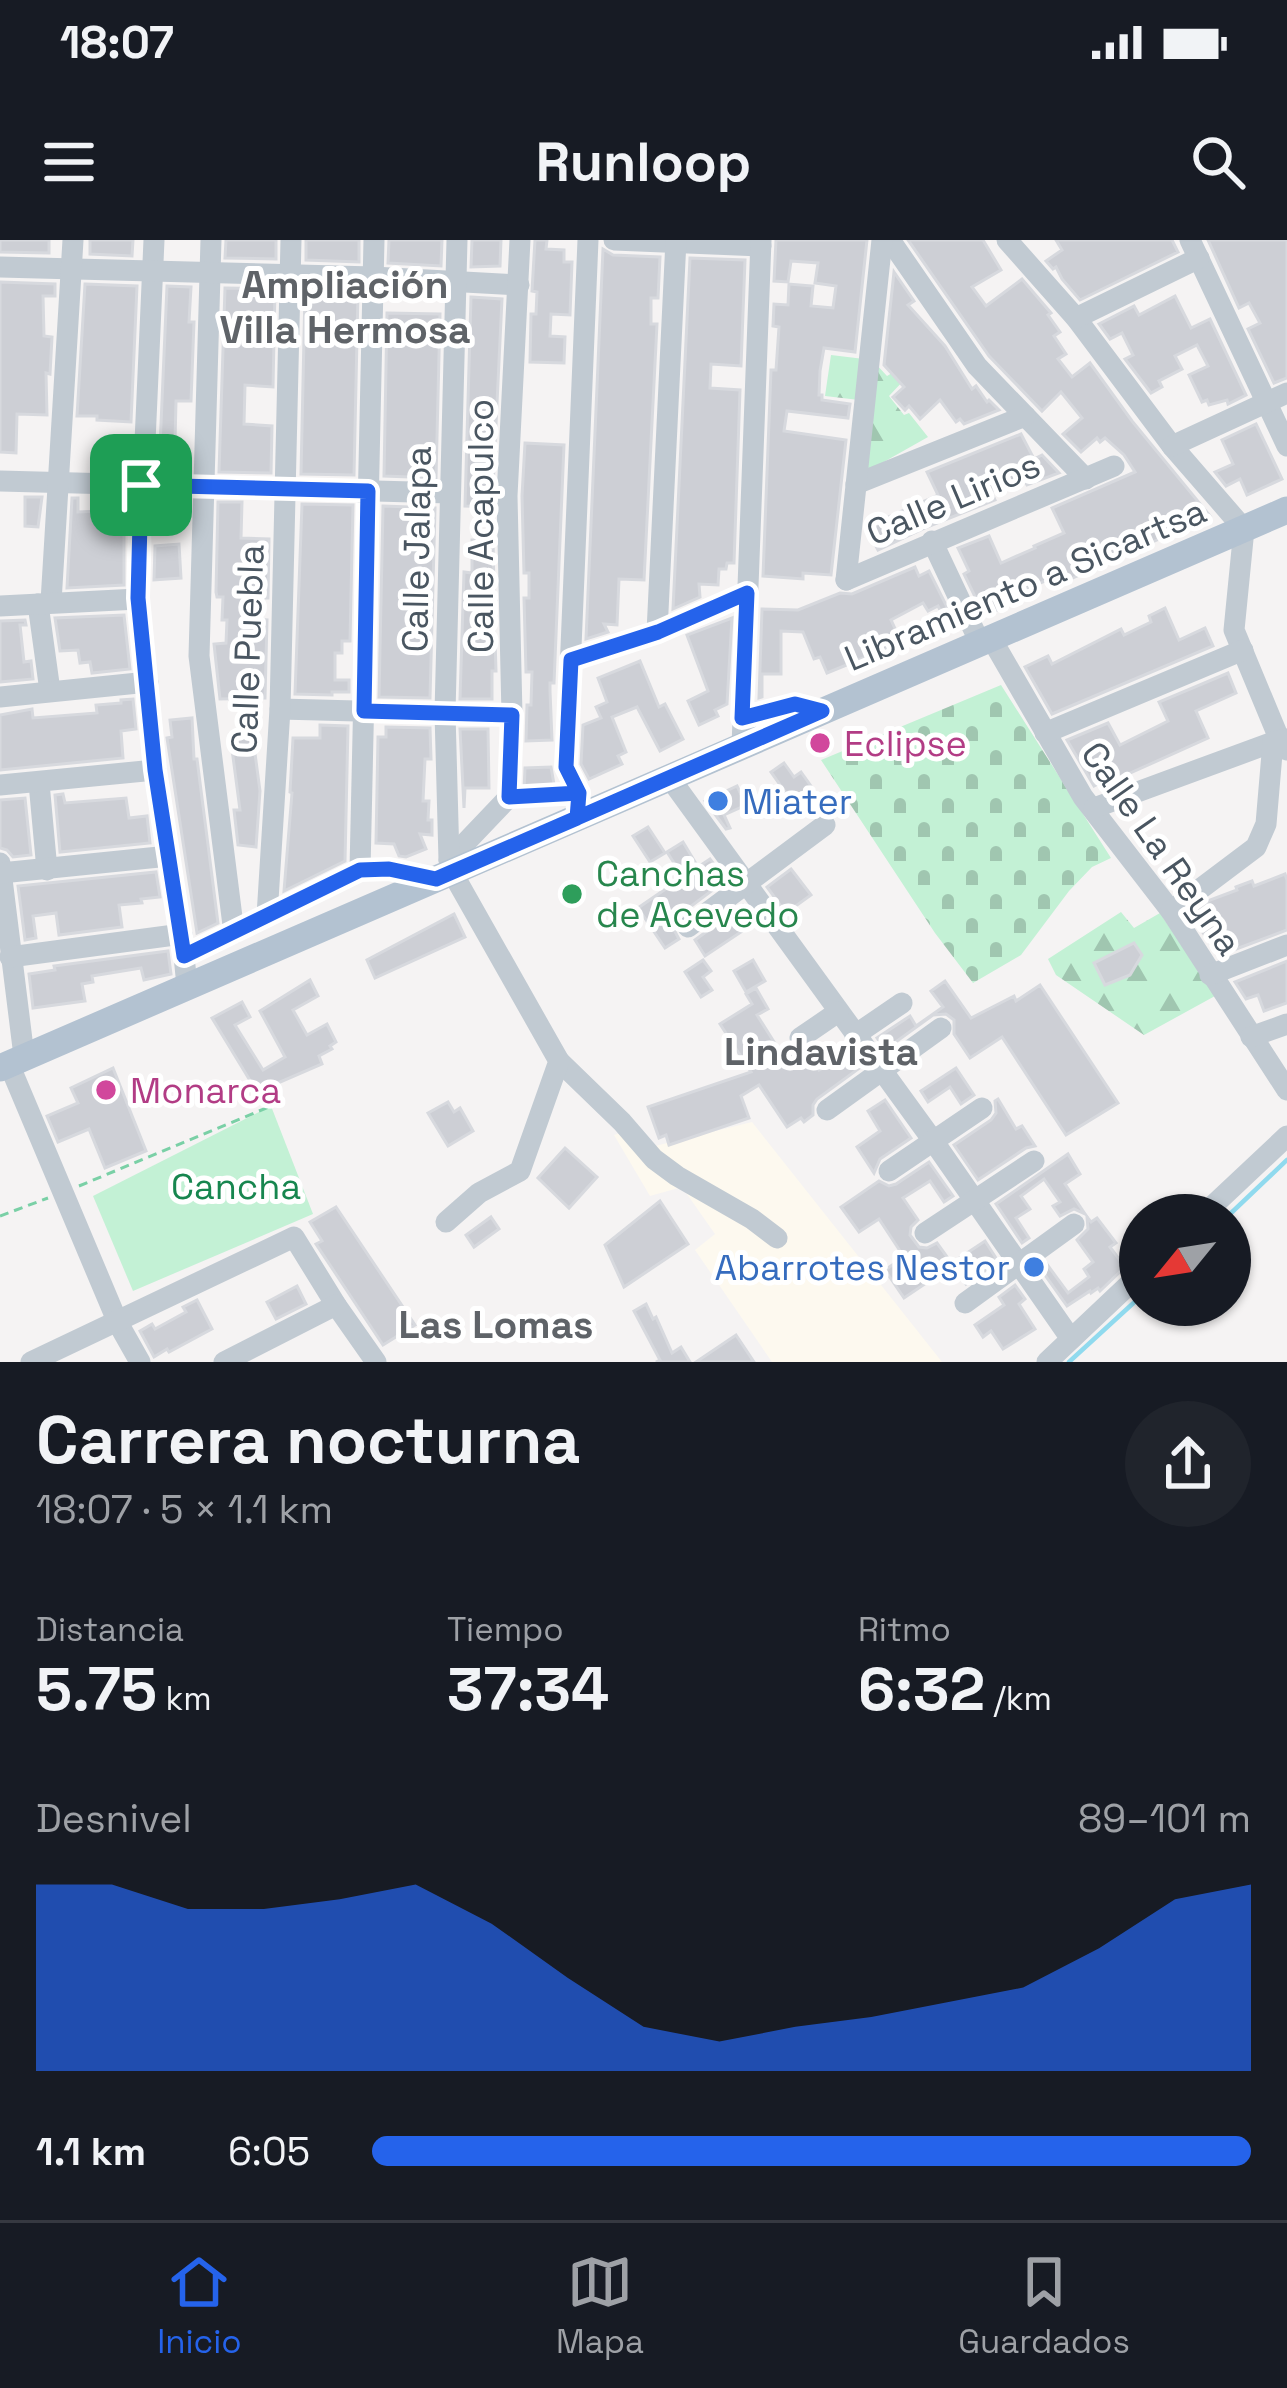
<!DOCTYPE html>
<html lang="es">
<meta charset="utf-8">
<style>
body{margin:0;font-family:"Space Grotesk",sans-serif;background:#20242c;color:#f1f3f6;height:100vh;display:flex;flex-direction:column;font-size:45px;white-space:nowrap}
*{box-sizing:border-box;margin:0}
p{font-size:39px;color:#9ea1a6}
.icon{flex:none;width:66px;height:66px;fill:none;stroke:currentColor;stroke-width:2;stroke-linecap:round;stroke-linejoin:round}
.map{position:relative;height:1122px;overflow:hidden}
.panel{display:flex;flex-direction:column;background:#171b24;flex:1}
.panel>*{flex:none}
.needle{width:78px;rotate:240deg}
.tools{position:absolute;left:1119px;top:954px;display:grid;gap:24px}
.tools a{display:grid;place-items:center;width:132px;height:132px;border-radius:50%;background:#171b24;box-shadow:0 3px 9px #0004;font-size:60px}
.pin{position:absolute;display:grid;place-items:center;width:102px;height:102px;color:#fff;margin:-51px;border-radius:24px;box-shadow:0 6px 18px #0006}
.round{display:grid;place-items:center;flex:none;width:126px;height:126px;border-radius:63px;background:#20242c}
.headline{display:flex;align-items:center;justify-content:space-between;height:204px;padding:0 36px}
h1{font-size:66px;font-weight:700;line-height:90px}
.metrics{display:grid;grid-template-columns:repeat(3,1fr);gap:18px;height:204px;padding:12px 36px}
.metrics div{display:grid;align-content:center}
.metrics b{font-size:60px;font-weight:700}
.metrics small{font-size:33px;font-weight:400}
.metrics p{font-size:33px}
.chart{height:336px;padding:24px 36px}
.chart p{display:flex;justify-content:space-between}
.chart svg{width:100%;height:216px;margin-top:12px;fill:#2563eb;opacity:.7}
ul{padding:0 36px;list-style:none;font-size:39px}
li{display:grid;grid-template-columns:192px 144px 1fr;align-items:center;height:90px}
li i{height:30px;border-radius:15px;background:#2563eb}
.status{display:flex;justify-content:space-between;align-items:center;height:84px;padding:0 60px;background:#171b24;direction:ltr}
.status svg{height:33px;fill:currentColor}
header{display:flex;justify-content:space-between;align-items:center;height:156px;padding:0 36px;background:#171b24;font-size:54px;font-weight:700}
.tab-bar{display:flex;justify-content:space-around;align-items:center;height:168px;border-top:3px solid #363941;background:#171b24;font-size:33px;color:#9ea1a6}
.tab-bar a{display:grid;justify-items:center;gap:6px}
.tab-bar .current{color:#2563eb}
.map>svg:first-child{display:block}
.commercial{fill:#fdf9ef}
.forest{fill:url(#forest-firs)}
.cemetery{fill:url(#cemetery-stones)}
.green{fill:#c3f1d5}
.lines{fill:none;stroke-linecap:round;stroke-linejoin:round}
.stream{stroke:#90daee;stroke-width:4.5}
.building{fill:#cdcfd5;stroke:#d7d9de;stroke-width:3}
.path{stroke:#7ad0a6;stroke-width:3;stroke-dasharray:9 6;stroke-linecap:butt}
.minor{stroke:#c1cad2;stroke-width:21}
.major{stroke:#b3c2d1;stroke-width:27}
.route-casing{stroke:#fff;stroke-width:24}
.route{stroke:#2563eb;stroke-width:15}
.hotel-dot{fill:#d1479c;stroke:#fff;stroke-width:4.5}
.shop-dot{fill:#3f7fe0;stroke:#fff;stroke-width:4.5}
.leisure-dot{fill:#2e9e5b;stroke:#fff;stroke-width:4.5}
.labels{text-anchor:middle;stroke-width:10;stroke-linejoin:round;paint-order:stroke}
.street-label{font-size:36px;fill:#4a5661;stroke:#fff}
.hotel-label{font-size:36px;fill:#b23c85;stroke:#fff;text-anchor:start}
.shop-label{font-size:36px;fill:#366cbe;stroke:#fff;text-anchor:start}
.leisure-label{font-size:36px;fill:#27864d;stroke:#fff;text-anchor:start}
.park-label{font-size:36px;fill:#17864f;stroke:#fff}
.neighbourhood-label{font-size:39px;font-weight:bold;fill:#5f6368;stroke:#fff}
</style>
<div class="status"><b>18:07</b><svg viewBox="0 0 49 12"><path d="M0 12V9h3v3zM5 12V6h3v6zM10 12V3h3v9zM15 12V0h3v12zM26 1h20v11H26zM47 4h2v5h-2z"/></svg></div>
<header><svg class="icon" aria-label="menu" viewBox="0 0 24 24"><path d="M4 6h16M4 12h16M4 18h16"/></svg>Runloop<svg class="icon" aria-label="search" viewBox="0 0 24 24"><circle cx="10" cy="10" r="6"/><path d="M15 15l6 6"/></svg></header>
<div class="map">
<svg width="1287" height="1122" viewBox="0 0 1287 1122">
<defs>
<pattern id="forest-firs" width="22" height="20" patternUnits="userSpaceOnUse" patternTransform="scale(3)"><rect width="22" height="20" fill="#c3f1d5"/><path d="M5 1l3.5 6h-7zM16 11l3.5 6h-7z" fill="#a0c6b0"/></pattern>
<pattern id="cemetery-stones" width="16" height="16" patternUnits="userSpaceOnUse" patternTransform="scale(3)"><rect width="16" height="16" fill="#c3f1d5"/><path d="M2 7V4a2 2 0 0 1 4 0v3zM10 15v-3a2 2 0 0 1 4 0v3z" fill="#a0c6b0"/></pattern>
</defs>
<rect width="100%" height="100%" fill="#f5f3f3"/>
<!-- commercial -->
<polygon class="commercial" points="752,882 942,1122 772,1122 695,1010 715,994 682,947 650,956 614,895 639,887 651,907"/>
<!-- forest -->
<g class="forest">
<polygon points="831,115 864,119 859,160 825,156"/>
<polygon points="875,123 887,136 897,130 905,139 889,156 904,175 909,173 928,197 866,232"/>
<polygon points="1121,672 1134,688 1160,673 1215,756 1144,795 1056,735 1048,719"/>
</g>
<!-- cemetery -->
<polygon class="cemetery" points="1001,445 1111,618 1092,627 1069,651 1021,715 973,743 935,693 821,520"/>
<!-- green -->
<polygon class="green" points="271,866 313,974 133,1051 93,956"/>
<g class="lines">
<!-- stream -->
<g class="stream">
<polyline points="1229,975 1287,920"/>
<polyline points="1069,1122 1140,1057"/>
</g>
</g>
<!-- building -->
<g class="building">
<polygon points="0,0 49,0 49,13 0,12"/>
<polygon points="90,0 133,0 132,16 90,14"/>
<polygon points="226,0 276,0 276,19 225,18"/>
<polygon points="306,0 359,0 359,22 306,20"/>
<polygon points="389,0 442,0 441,26 388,23"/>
<polygon points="472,0 501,0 500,26 471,27"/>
<polygon points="535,0 547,0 546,9 564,10 564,22 572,22 570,75 551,74 550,96 565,97 564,123 530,122 531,74 536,74 537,52 532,51"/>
<polygon points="776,0 867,0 855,112 824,108 820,131 819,155 822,155 822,160 850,164 848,178 787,171 784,191 846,200 831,335 803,333 803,339 763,336 771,130 776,130 779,87 773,86 774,64 788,65 789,44 813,46 811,66 833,68 836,46 815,43 818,23 791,21 788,42 774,41"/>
<polygon points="908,0 983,0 1001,30 972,47 986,66 1022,39 1051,73 1048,75 1060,92 1054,96 1066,114 1058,119 1072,137 1090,123 1132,181 1210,276 1066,341 1063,334 999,359 1003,368 984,375 964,334 969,331 958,308 989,296 1001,323 1035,308 1034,306 1064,293 1052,268 1135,232 1124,215 1105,198 1100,202 1097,198 1081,212 1063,194 1082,178 1061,152 1042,171 989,116"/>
<polygon points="1056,0 1172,0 1178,12 1080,60 1062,39 1056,27 1053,29 1046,21 1062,10"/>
<polygon points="1208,0 1287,0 1287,138 1274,143 1248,89 1260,83 1249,63 1239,68"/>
<polygon points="603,9 613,15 660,17 658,58 651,58 651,84 657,84 644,340 619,339 617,385 604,384 608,392 586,399"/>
<polygon points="690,18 745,20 741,126 711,124 710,148 740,150 734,323 727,323 726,329 719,329 718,345 699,344 700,357 673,369"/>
<polygon points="894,32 914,61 908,65 945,106 972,149 976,146 987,162 989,160 999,170 964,184 960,179 956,182 940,160 920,179 909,166 905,170 893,157 904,147 884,125"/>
<polygon points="0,42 55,44 55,56 43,56 44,96 52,97 50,134 46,133 47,175 17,174 16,213 0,212"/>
<polygon points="85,44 137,46 131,182 97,180 97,176 77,176"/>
<polygon points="167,46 191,47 189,82 194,82 191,161 176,161 175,202 180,202 180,223 190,223 189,231 159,230"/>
<polygon points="225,48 275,49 273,147 245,145 244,184 272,186 271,233 219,232"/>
<polygon points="305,52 358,52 354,235 301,234"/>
<polygon points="1175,56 1191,88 1210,79 1246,155 1228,164 1227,160 1209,165 1207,160 1202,162 1189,135 1208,126 1197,105 1175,116 1182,129 1159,141 1162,147 1151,153 1125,119 1133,115 1122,93 1110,99 1099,84 1134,66 1139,75"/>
<polygon points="471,57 502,59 492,267 465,266"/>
<polygon points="387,73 440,74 436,238 384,236"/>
<polygon points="1256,184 1282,239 1247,255 1240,239 1226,246 1215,232 1233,224 1222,200"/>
<polygon points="1021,194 1034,219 1042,215 1059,233 1027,245 1023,238 991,251 995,260 927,287 878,310 868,291 886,278 938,255 927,232"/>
<polygon points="525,203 564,205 554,443 550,443 550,451 552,500 526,501 527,465 531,465 532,432 526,432 524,358 529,358 529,333 524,333 522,256"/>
<polygon points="25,257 42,257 38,287 25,286"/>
<polygon points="72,258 78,258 78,272 101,271 101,259 127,259 126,281 124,281 124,345 67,348"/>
<polygon points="157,260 188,261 188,278 157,278"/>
<polygon points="218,262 242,262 241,298 269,299 268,358 254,358 254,379 267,380 265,458 220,459 214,404 226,403 227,380 222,380 223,357 217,357 216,352"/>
<polygon points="302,264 353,265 350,401 342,401 342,413 335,413 335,440 349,440 349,452 332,452 332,455 295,454"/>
<polygon points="383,266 435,268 430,458 379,457"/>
<polygon points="472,300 493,300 494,352 491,352 490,387 492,398 495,398 496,431 492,431 492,459 460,459 464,332 472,333"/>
<polygon points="179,304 181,338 154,340 155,306"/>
<polygon points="915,327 919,336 929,331 948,369 941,372 938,366 928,371 923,363 891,380 903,406 890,412 888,408 827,433 820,417 814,419 803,392 781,391 781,434 762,434 762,457 759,458 762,369 798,370 840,353 852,354"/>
<polygon points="1165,368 1179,400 1205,388 1213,406 1052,474 1025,427 1048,416 1052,424 1121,389 1124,395 1151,382 1149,376"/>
<polygon points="124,375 130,429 92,433 90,422 80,423 78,410 60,411 55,378"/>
<polygon points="732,378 727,464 715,470 718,476 699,485 688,461 708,451 687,395"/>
<polygon points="25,380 26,385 20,385 24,422 31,421 33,439 0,442 0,381"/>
<polygon points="640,421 659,467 665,464 683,499 660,511 637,467 612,477 626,512 618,516 622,524 589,539 581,524 583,485 601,478 596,467 607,462 598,438"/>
<polygon points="1228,433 1236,453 1196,471 1208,498 1117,539 1119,543 1103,549 1100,543 1094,546 1067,500 1108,483 1120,505 1168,481 1159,462"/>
<polygon points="133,459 136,489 121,491 123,518 0,530 0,475 32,469 33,478 97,473 96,465 121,463 121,460"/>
<polygon points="192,478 194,519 197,519 218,683 197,693 167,498 172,497 170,480"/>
<polygon points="320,485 348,486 345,621 284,651 292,553 290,552 293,498 320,498"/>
<polygon points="386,487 430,488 431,519 425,519 423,561 429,561 428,580 432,580 432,595 420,594 426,609 406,617 399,616 394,604 376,603 378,497 386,497"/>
<polygon points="460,489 488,489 489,548 465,548 464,568"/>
<polygon points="252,491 260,551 256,607 238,605 234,570 240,570 230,494"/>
<polygon points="784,523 794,537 801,532 813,549 791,560 771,532"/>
<polygon points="551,527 555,550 524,551 525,528"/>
<polygon points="737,546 746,565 724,575 730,588 726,589 705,561"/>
<polygon points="63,554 65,563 126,558 129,578 147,576 150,603 60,612 55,555"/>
<polygon points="25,558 31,615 13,617 7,610 0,608 0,560"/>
<polygon points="648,587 665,613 650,622 633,596"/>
<polygon points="683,602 698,627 710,619 726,640 678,676 673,688 679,699 665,708 638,668 683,637 667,612"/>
<polygon points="791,629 811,655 786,673 767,647"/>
<polygon points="156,632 160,657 141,659 142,663 119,665 122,687 59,695 56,673 33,676 36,698 25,700 18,646"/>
<polygon points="1285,634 1287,640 1287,690 1228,712 1225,705 1214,709 1191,675 1210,660 1237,650 1236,647 1252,641 1254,646"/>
<polygon points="743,665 756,682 705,716 695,700"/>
<polygon points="454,674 465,697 375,738 367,720"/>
<polygon points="1134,703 1142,715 1130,735 1105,745 1094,723"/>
<polygon points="168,711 171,734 144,740 141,728 92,736 93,742 82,744 85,761 33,768 29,734 55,730 54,726"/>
<polygon points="703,720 711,731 703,737 712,750 701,757 685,732"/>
<polygon points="753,720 765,741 746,752 734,731"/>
<polygon points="1287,721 1287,763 1264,771 1258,755 1246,759 1235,742"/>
<polygon points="310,740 318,756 293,770 307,795 327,784 336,802 330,806 332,809 319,816 322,824 257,852 212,778 242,762 250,777 235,785 263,830 285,817 260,771"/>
<polygon points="945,741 971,778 1014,756 1016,761 1040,745 1118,863 1066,895 1002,797 970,818 954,794 954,780 946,774 933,775 893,804 890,800 882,805 877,798 910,776 916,786 943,767 931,751"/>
<polygon points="756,748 768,769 757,775 781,813 789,808 795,812 807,811 819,830 851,813 861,827 817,859 813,865 813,875 804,882 801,878 787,887 759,845 741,856 749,878 669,905 666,895 659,898 648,867 751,832 720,784 752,764 746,754"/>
<polygon points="113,828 146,911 105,928 89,889 58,902 47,876 78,863 71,848"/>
<polygon points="956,828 974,855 961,864 950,847 928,862 921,851"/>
<polygon points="998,859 1016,889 1022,886 1035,906 1026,908 978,940 954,905 991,880 996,873 995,861"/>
<polygon points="885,860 911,898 880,919 874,933 857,907 880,891 868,871"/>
<polygon points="448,862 454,872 460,868 473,891 448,906 428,873"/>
<polygon points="565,908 597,937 569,968 538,938"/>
<polygon points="1068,914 1080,934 1065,944 1085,974 1074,969 1060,976 1053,966 1060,962 1044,939 1021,956 1030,969 1016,978 1029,998 1022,1003 996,964"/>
<polygon points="929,922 953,956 944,962 930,941 903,958 918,980 911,987 910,995 919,1007 927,1008 937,1003 953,1025 904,1058 885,1030 904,1017 879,979 859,992 841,967 879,941 889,946 896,944"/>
<polygon points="660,961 688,1004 624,1047 605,1005"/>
<polygon points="336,967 415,1085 383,1105 316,1004 322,1001 310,982"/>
<polygon points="491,977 499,989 474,1007 466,995"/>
<polygon points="1087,977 1091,982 1097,978 1116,1003 1110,1007 1125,1027 1100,1051 1098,1048 1091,1053 1090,1051 1067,1066 1040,1028 1046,1023 1068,1053 1089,1037 1084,1029 1093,1022 1077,1000 1088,989"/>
<polygon points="985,1001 996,1018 989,1023 991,1026 966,1044 952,1023"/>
<polygon points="1015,1045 1025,1059 1019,1064 1035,1089 1003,1109 991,1091 983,1097 975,1085 1004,1065 999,1057"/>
<polygon points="297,1046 306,1064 276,1079 267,1062"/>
<polygon points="197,1060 212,1089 169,1112 167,1109 154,1117 140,1091 152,1084 155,1089 186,1072 183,1067"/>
<polygon points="646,1064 653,1079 656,1077 672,1113 681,1107 690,1122 656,1122 660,1120 634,1071"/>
<polygon points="736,1095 754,1122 696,1122"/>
</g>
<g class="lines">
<!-- path -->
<g class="path">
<polyline points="527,556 559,554"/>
<polyline points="79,946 271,866"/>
<polyline points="0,976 48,958"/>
</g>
<!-- minor -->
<g class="minor">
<polyline points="154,0 138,359 155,530 184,716"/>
<polyline points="211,0 199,416 234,693"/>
<polyline points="614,0 761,6"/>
<polyline points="890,0 977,126 1086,239"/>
<polyline points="1007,0 1076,78 1172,206 1244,289 1234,390 1278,496 1287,510"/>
<polyline points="1190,0 1287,206"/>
<polyline points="0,27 373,37 519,45"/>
<polyline points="1076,78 1199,18"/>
<polyline points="1172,206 1287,153"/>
<polyline points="0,241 450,253"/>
<polyline points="856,244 1025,176"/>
<polyline points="932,301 980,403"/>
<polyline points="846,340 882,0"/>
<polyline points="846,340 1114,226"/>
<polyline points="51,362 73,0"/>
<polyline points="38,364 50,451"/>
<polyline points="0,366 138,359"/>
<polyline points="657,392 676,0"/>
<polyline points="991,398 1083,557 1171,671 1287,850"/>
<polyline points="571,420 657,392 747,353"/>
<polyline points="0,457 148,442"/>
<polyline points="280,469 512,475"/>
<polyline points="743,478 795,464 822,471"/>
<polyline points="1045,493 1243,410"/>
<polyline points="742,506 761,0"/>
<polyline points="669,537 934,902 1071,1099"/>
<polyline points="39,543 47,630"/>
<polyline points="0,545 155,530"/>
<polyline points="1094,568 1273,502"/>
<polyline points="577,578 579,553 566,527 588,0"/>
<polyline points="449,620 509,557 512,475 507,256 520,0"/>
<polyline points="0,623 24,816"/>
<polyline points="360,630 374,0"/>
<polyline points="1,633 169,616"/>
<polyline points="1171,671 1256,607 1266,584 1273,502 1286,499"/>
<polyline points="267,676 280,469 291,0"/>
<polyline points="688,687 825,585"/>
<polyline points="10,717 182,694"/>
<polyline points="1210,735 1287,705"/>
<polyline points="187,746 184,716 360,630 389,629 436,639"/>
<polyline points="855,795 902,763"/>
<polyline points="1251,797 1287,784"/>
<polyline points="800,798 838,772"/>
<polyline points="559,821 622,882 654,919 677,936 752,979 777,998"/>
<polyline points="9,824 118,1083 140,1122"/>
<polyline points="827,870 941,788"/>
<polyline points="889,931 982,868"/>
<polyline points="1203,975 1287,896"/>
<polyline points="446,982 479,953 520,931 559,821 452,632 449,620 445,473 457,0"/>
<polyline points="925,993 1034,921"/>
<polyline points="965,1063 1074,984"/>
<polyline points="31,1122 294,997 336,1065 376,1122"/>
<polyline points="224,1122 336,1065"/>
<polyline points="1047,1122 1140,1034"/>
</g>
<!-- major -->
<polyline class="major" points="0,828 1287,270"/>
</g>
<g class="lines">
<defs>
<polyline id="route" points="141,245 368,251 364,471 512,475 509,557 579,553 577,578 822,471 795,464 742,478 747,353 658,392 571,420 566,527 579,553 577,578 436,639 389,629 360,630 184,716 155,530 138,358 141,245"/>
</defs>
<!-- route casing -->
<use href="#route" class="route-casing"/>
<!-- route -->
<use href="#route" class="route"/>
</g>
<!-- markers -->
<g class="hotel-dot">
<circle cx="820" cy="503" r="12"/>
<circle cx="106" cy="850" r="12"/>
</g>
<g class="shop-dot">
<circle cx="718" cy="561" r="12"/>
<circle cx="1034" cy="1027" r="12"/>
</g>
<circle class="leisure-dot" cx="572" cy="654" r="12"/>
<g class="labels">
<!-- street labels -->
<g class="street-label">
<text transform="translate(953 258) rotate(-23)" y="13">Calle Lirios</text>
<text transform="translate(480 286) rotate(-90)" y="13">Calle Acapulco</text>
<text transform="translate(416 309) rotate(-89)" y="13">Calle Jalapa</text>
<text transform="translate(1025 344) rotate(-23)" y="13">Libramiento a Sicartsa</text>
<text transform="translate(247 409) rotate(-88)" y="13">Calle Puebla</text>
<text transform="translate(1162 608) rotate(55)" y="13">Calle La Reyna</text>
</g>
<!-- hotel labels -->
<g class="hotel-label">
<text x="844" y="516">Eclipse</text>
<text x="130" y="863">Monarca</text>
</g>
<!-- shop labels -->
<g class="shop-label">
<text x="742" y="574">Miater</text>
<text x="1010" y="1040" text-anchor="end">Abarrotes Nestor</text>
</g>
<!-- leisure labels -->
<g class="leisure-label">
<text x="596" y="646">Canchas<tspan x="596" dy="41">de Acevedo</tspan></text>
</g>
<!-- park labels -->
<g class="park-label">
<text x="236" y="959">Cancha</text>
</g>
<!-- neighbourhood labels -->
<g class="neighbourhood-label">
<text x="345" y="58">Ampliación<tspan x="345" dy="45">Villa Hermosa</tspan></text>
<text x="821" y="825">Lindavista</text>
<text x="496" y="1098">Las Lomas</text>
</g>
</g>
</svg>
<div class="tools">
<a><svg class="needle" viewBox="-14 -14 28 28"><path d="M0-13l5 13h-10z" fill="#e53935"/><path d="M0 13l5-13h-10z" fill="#9ea1a6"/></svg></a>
</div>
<div class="pin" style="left:141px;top:245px;background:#1e9e55"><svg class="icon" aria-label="arrive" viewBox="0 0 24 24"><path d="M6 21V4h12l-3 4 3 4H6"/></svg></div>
</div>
<section class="panel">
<div class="headline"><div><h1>Carrera nocturna</h1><p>18:07 · 5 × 1.1 km</p></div><a class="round"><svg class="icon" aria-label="share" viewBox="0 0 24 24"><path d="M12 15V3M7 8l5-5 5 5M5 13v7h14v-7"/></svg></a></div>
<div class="metrics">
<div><p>Distancia</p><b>5.75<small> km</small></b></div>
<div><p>Tiempo</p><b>37:34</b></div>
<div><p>Ritmo</p><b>6:32<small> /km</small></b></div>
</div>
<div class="chart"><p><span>Desnivel</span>89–101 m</p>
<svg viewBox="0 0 160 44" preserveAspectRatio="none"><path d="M0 44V6L10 6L20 11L30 11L40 9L50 6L60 14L70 25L80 35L90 38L100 35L110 33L120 30L130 27L140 19L150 9L160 6V44z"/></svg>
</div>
<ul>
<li><b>1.1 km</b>6:05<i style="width:100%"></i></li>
</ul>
</section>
<nav class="tab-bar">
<a class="current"><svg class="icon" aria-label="home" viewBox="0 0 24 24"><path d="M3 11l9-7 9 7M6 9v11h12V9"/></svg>Inicio</a>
<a><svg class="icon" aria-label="map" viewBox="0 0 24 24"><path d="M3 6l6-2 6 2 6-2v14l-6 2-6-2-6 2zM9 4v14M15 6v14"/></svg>Mapa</a>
<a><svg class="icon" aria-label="saved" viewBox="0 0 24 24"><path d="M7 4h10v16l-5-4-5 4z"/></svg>Guardados</a>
</nav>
